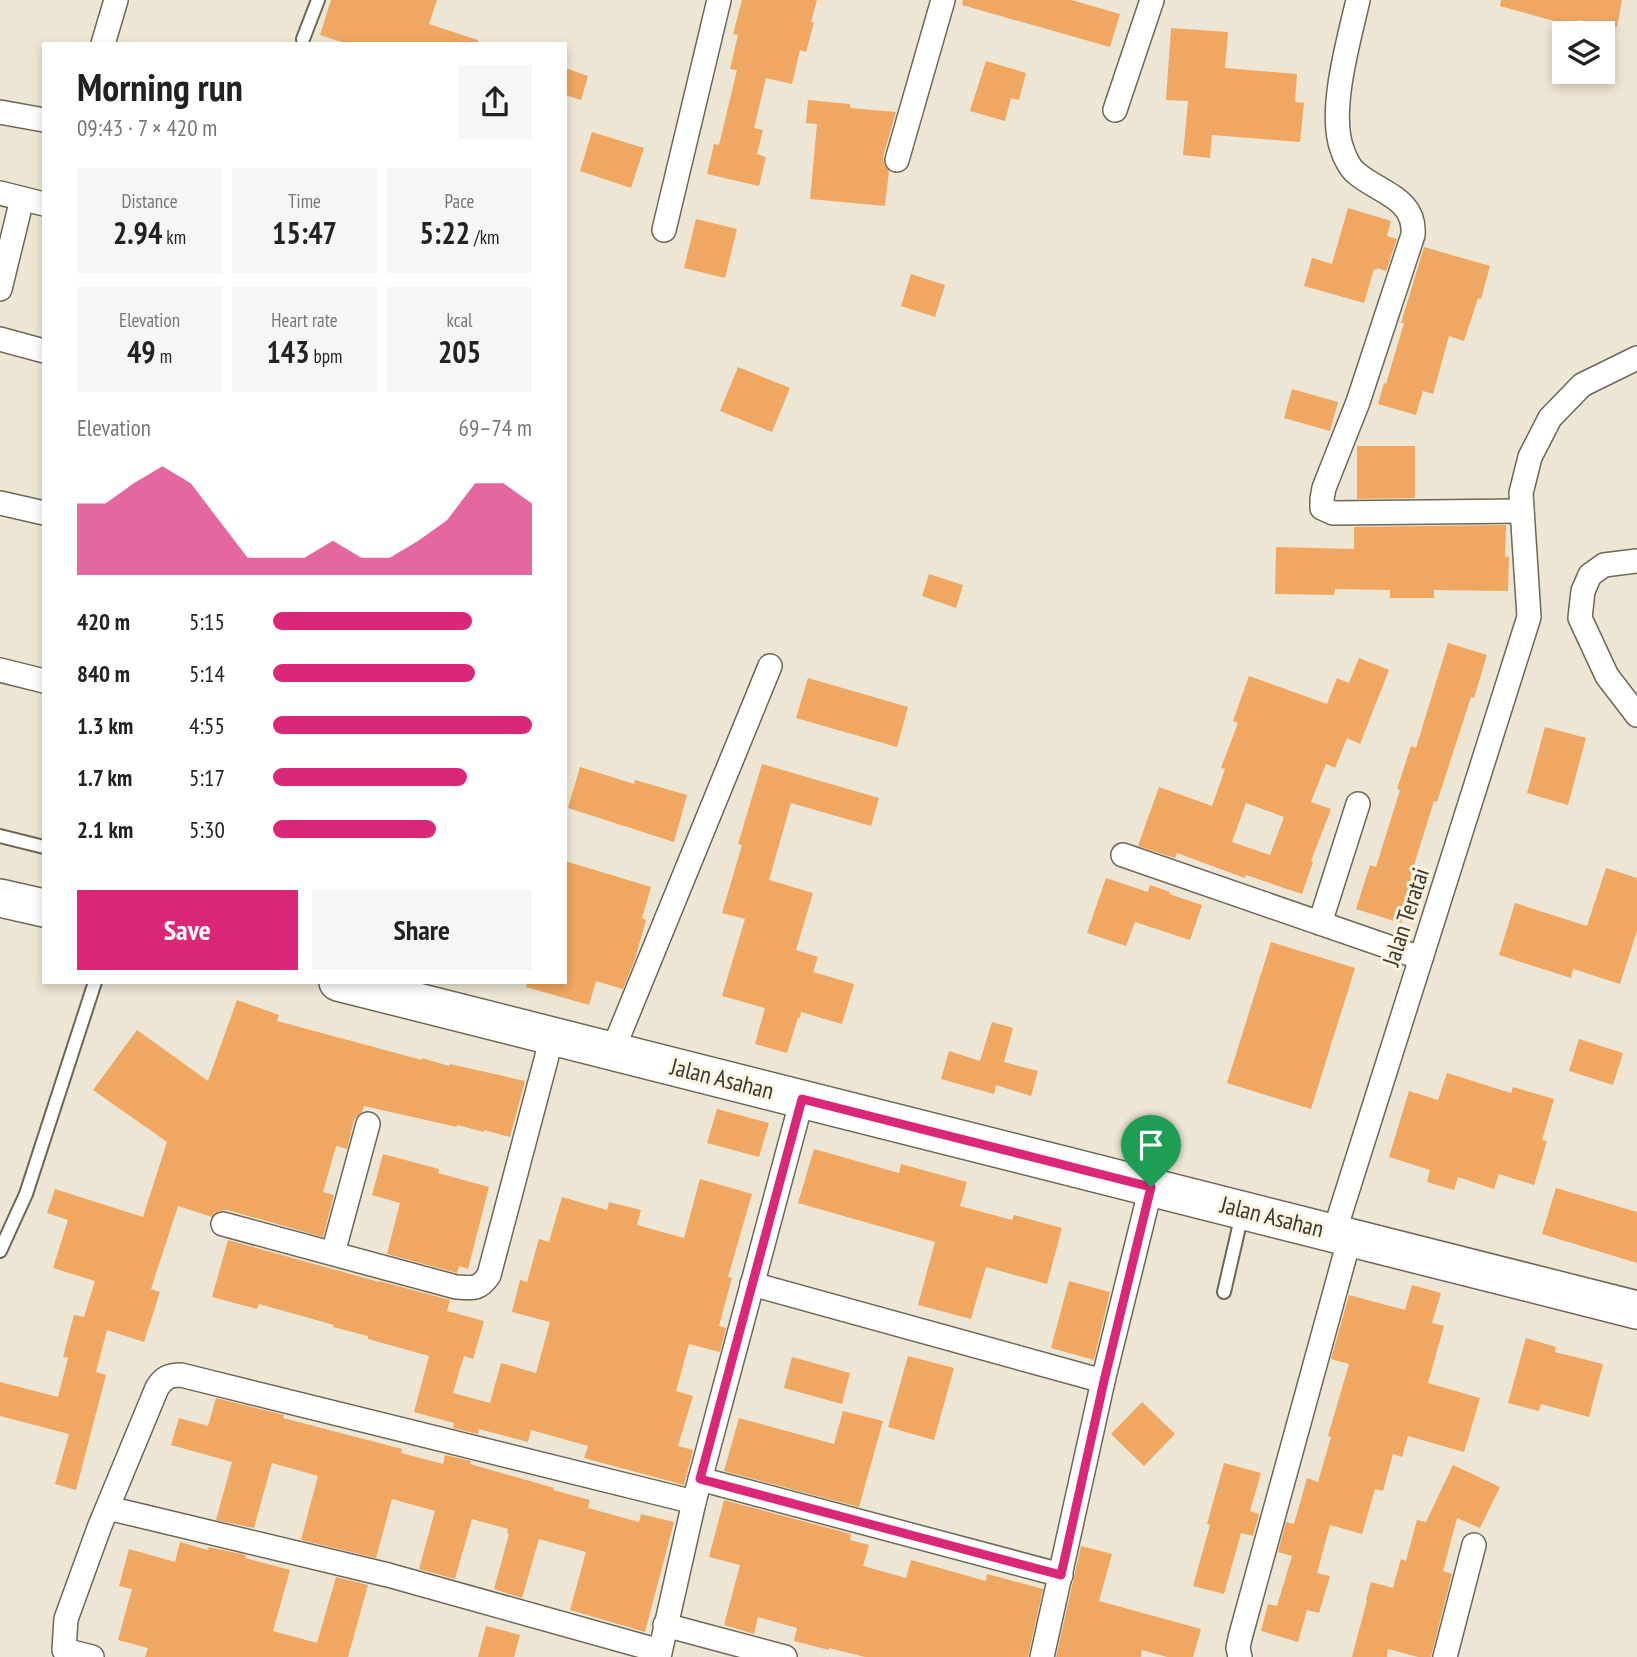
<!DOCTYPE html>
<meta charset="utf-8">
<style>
body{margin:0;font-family:"PT Sans Narrow",sans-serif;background:#f6f6f6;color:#222;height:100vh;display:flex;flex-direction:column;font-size:26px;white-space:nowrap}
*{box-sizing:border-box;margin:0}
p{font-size:23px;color:#767676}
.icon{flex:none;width:38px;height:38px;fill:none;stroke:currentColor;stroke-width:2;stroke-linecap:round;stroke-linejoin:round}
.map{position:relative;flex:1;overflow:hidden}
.drawer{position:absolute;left:42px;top:42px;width:525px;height:942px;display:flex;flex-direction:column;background:#fff;border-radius:0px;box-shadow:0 4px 10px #0003}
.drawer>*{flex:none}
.tools{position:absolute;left:1552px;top:21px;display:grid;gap:14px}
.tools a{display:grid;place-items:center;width:63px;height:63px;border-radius:0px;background:#fff;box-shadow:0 4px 10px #0003;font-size:35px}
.pin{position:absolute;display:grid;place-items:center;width:60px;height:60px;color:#fff;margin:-72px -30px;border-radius:50% 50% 50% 0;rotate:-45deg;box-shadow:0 0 7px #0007}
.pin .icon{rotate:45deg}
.round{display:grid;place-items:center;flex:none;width:74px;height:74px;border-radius:0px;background:#f6f6f6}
.headline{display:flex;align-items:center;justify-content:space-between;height:119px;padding:0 35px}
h1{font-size:38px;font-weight:800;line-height:52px}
.metrics{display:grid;grid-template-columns:repeat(3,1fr);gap:10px;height:119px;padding:7px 35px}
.metrics div{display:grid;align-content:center;border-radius:0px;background:#f6f6f6;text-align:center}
.metrics b{font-size:30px;font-weight:800}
.metrics small{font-size:19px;font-weight:400}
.metrics p{font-size:19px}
.chart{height:196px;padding:14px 35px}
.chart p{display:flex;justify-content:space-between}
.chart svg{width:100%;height:126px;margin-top:7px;fill:#db2777;opacity:.7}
.button{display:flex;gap:14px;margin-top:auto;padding:14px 35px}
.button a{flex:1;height:80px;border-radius:0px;background:#db2777;color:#fff;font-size:28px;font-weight:800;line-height:80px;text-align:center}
.button a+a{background:#f6f6f6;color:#222}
ul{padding:0 35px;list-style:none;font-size:23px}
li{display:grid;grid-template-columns:112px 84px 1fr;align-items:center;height:52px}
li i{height:18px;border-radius:9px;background:#db2777}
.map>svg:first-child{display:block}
.building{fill:#f0a761;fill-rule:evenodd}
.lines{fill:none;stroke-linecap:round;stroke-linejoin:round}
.service-casing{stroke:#6c6757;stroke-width:16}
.minor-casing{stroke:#6c6757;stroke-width:26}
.primary-casing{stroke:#6c6757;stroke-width:40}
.service{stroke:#fff;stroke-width:12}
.minor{stroke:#fff;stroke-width:23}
.primary{stroke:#fff;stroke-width:37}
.route-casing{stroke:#fff;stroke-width:14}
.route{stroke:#db2777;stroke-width:9}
.labels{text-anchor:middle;stroke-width:6;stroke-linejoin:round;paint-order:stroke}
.street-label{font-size:24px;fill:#3b3831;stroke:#faf4e1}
</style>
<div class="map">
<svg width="1637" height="1657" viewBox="0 0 1637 1657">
<rect width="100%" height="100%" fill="#ede6d4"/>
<!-- building -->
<g class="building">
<polygon points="331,0 437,0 429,24 478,40 478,44 348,44 320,35"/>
<polygon points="742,0 817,0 811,22 814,23 806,52 800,50 792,84 766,78 754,128 763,130 757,154 766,157 759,186 707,174 714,144 719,145 737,70 730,69 738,35 733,34"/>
<polygon points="963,0 1071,0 1120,14 1110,47 962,5"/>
<polygon points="1501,0 1622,0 1617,27 1578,20 1576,27 1500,6"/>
<polygon points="1171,28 1228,32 1225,68 1297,74 1295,102 1304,103 1300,142 1212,135 1210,158 1183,155 1188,101 1166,100"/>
<polygon points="986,61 1026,73 1019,100 1011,98 1005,121 970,111"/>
<polygon points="565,68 588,76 581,100 565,95"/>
<polygon points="808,100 850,104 850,108 896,112 883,157 884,164 889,171 885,206 810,199 817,124 806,123"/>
<polygon points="592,132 644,148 631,188 580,171"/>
<polygon points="1348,208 1391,221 1387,236 1397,239 1386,271 1377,268 1377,270 1374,269 1364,303 1304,286 1312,258 1332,264"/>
<polygon points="696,219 737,229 725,278 684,268"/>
<polygon points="1424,247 1490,266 1481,299 1478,298 1464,341 1449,336 1433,394 1423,391 1416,415 1378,404 1384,383 1386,384 1404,323 1401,323"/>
<polygon points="911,274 945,285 935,317 901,306"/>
<polygon points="738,367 790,388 772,432 720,411"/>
<polygon points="1292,389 1338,402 1330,431 1284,418"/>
<polygon points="1357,446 1415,446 1415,498 1357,499"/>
<polygon points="1506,525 1505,557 1509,557 1508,591 1434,590 1434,598 1390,598 1390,590 1335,589 1334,595 1275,594 1276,547 1354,549 1354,527"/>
<polygon points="929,574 963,585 956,608 922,596"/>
<polygon points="1448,643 1487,655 1474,698 1471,697 1437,802 1434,801 1410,878 1415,880 1401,923 1356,909 1370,865 1376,867 1400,790 1397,789 1411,746 1416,748"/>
<path d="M 1359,658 L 1389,670 L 1360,744 L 1347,738 L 1335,768 L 1326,764 L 1311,802 L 1331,809 L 1311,861 L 1313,862 L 1302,894 L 1246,875 L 1245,878 L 1177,853 L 1175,858 L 1138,846 L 1159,787 L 1212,806 L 1225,769 L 1221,768 L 1238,723 L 1233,721 L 1249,676 L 1327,704 L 1337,678 L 1349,683 ZM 1246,803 L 1284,817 L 1270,855 L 1232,842 Z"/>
<polygon points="808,678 908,707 897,747 796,718"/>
<polygon points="1545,727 1586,738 1568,805 1527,793"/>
<polygon points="762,764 879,798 871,826 791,803 769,880 813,893 796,950 818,957 813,972 854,984 842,1024 801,1012 800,1018 798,1018 787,1053 755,1044 765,1008 722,996 745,919 722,913 742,845 738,844"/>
<polygon points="580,767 634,784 635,780 687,795 674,842 568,808"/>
<polygon points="565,861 651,887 642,918 646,920 635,959 623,989 596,981 589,1005 526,987 527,982 565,982"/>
<polygon points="1606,868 1637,878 1637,931 1620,984 1573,969 1571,978 1499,955 1515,903 1587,926"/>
<polygon points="1106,878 1148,892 1150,885 1170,892 1169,894 1202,905 1190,940 1135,922 1126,946 1087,933"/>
<polygon points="1271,942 1355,968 1311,1109 1227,1083"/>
<polygon points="237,1000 279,1015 277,1021 422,1060 422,1058 449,1066 450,1064 525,1081 510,1137 484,1130 484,1132 457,1125 457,1127 364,1106 362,1112 358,1115 354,1120 347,1149 336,1146 323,1192 334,1195 323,1237 227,1210 219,1211 212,1217 178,1206 151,1289 160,1292 144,1342 107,1330 96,1372 106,1375 76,1490 55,1484 69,1434 0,1416 0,1382 58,1397 68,1358 63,1357 74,1315 84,1317 95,1281 53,1268 68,1220 47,1213 55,1189 143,1217 167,1142 93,1090 137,1030 208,1081"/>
<polygon points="992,1022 1013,1028 1004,1062 1038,1071 1031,1096 996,1085 994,1094 941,1079 949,1051 980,1061"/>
<polygon points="1579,1039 1623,1053 1613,1085 1569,1071"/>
<polygon points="1447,1073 1511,1093 1513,1087 1554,1099 1542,1140 1547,1141 1534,1185 1499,1174 1494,1189 1458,1177 1454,1190 1427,1182 1430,1170 1389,1157 1409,1091 1438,1100"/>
<polygon points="717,1109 769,1123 759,1157 707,1143"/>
<polygon points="814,1149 899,1173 901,1164 967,1182 960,1206 1012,1220 1014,1215 1062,1228 1047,1284 986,1267 971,1319 918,1305 935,1242 798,1203"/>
<polygon points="383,1154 439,1169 438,1173 489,1187 468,1269 459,1266 457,1273 387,1254 400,1203 372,1195"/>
<polygon points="700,1179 752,1194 728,1277 732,1278 719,1326 726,1328 720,1352 689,1344 676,1391 693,1396 678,1446 693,1450 684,1485 584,1458 588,1446 531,1430 528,1442 479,1429 478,1434 453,1428 454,1423 414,1412 429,1356 368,1339 368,1336 333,1327 334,1325 259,1304 257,1309 212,1297 228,1240 379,1282 379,1281 450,1300 447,1311 484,1321 473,1359 464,1356 453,1393 490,1403 501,1363 536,1373 550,1322 512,1312 520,1280 527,1282 539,1239 549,1242 562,1197 607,1210 609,1202 641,1210 637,1225 684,1238"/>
<polygon points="1556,1188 1637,1212 1637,1263 1542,1234"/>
<polygon points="1069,1281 1110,1292 1094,1360 1051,1348"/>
<polygon points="1412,1285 1441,1293 1432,1323 1444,1326 1428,1383 1480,1398 1464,1452 1408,1436 1402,1457 1393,1454 1383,1491 1375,1489 1362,1534 1330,1525 1317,1573 1330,1576 1319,1613 1307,1610 1298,1642 1261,1631 1268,1604 1277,1606 1292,1556 1278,1552 1286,1522 1294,1524 1307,1478 1318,1482 1331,1437 1328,1436 1349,1364 1331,1359 1349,1295 1405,1310"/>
<polygon points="1526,1338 1556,1347 1555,1352 1603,1364 1589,1417 1541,1404 1539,1411 1508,1403"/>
<polygon points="908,1356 954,1368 934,1440 888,1427"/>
<polygon points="792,1357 850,1373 842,1404 784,1388"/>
<polygon points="216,1398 284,1415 283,1418 402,1449 401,1453 443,1464 445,1455 471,1461 470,1464 554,1488 553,1490 590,1500 588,1508 639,1522 641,1514 674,1522 645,1632 570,1610 586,1552 539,1539 522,1598 494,1589 509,1534 507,1533 508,1529 472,1519 455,1579 419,1569 435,1511 392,1499 376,1558 301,1540 318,1476 272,1463 254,1528 216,1520 232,1462 171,1445 179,1418 208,1426"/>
<polygon points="1142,1402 1175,1434 1144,1466 1111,1434"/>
<polygon points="843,1411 883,1421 859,1507 724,1471 739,1418 834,1444"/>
<polygon points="1224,1463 1261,1473 1250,1511 1259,1514 1253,1536 1241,1533 1224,1594 1193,1586 1210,1525 1207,1524"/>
<polygon points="1453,1465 1500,1487 1480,1528 1457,1518 1443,1571 1452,1574 1431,1657 1418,1657 1388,1649 1387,1657 1352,1657 1367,1600 1366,1600 1371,1582 1393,1588 1401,1559 1406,1561 1417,1520 1426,1522"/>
<polygon points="724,1500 851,1534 850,1540 869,1545 863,1566 906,1578 911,1560 986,1581 987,1574 1043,1589 1028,1657 865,1657 829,1648 829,1650 794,1641 797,1628 758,1617 754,1634 724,1625 740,1565 709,1557"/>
<polygon points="180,1542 208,1550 209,1547 246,1555 245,1558 290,1570 273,1631 317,1643 336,1577 368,1585 348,1657 145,1657 148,1648 118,1640 132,1589 119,1586 129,1549 175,1562"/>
<polygon points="1081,1546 1112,1554 1099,1601 1201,1629 1193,1657 1167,1657 1142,1650 1141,1657 1056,1657"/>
<polygon points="486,1626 520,1635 514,1657 478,1657"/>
</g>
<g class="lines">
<defs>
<g id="service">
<polyline points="303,39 318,0"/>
<polyline points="0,836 44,847"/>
<polyline points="0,1251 26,1194 95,982"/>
<polyline points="1224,1292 1242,1214"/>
</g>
<g id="minor">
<path d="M 1358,0 C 1349,40 1328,111 1342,149 C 1344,156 1350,168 1355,172 C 1378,193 1416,197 1413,235 L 1358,402 L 1324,488 L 1322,499 L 1322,508 L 1333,513 L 1522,511"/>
<polyline points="103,44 116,0"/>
<polyline points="1115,110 1152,0"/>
<polyline points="0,112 44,120"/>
<polyline points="897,160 943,0"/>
<polyline points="0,193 44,204"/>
<polyline points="664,230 719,0"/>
<polyline points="0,289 22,199"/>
<polyline points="0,339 44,351"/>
<polyline points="0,503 44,513"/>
<polyline points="1637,561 1604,565 1590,575 1583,591 1580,618 1607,676 1637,715"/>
<polyline points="0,670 44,681"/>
<polyline points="1123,855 1421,958"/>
<polyline points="1320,923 1358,804"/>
<polyline points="612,1052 770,666"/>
<path d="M 223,1224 L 456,1287 C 473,1288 479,1290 489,1275 L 552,1037"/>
<polyline points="1334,1233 1529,617 1521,493 1530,457 1550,418 1582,385 1637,358"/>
<polyline points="333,1253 368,1124"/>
<polyline points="752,1284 1103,1381"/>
<polyline points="700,1479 1061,1575"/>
<polyline points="108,1508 388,1575 660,1651"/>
<polyline points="665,1625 785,1657"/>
<path d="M 92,1657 L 64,1650 L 66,1619 L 99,1528 L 157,1388 C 163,1378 169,1375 181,1375 L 694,1502"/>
<polyline points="659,1657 694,1502 802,1099"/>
<polyline points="1042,1657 1103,1381 1151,1187"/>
<polyline points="1240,1657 1238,1648 1240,1638 1350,1237"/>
<polyline points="1445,1657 1474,1545"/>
</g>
<g id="primary">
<polyline points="0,898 44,908"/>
<polyline points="338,982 1637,1310"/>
</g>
</defs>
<!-- service casing -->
<use href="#service" class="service-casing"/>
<!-- minor casing -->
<use href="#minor" class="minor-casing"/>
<!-- primary casing -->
<use href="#primary" class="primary-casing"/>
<!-- service -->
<use href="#service" class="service"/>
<!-- minor -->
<use href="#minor" class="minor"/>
<!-- primary -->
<use href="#primary" class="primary"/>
</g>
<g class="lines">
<defs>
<polygon id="route" points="802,1099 1151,1187 1104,1381 1061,1575 700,1479"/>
</defs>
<!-- route casing -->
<use href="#route" class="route-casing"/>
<!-- route -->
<use href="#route" class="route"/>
</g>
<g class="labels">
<!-- street labels -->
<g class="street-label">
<text transform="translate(1406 917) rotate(-72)" y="8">Jalan Teratai</text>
<text transform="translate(722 1079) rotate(14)" y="8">Jalan Asahan</text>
<text transform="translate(1272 1217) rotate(14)" y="8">Jalan Asahan</text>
</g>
</g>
</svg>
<div class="tools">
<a><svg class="icon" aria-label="layers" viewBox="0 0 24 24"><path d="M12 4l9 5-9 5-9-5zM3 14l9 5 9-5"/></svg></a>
</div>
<div class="pin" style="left:1151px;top:1187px;background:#1e9e55"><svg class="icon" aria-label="arrive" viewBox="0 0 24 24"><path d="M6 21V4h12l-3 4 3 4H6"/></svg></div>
<section class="drawer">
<div class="headline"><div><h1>Morning run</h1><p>09:43 · 7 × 420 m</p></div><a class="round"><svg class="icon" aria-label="share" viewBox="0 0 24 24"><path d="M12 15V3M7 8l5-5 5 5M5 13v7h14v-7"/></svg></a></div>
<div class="metrics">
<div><p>Distance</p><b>2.94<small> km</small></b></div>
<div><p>Time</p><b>15:47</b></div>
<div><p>Pace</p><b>5:22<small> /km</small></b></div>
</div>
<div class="metrics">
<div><p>Elevation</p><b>49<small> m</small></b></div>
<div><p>Heart rate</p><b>143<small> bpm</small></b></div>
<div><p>kcal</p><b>205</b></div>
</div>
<div class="chart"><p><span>Elevation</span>69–74 m</p>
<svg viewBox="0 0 160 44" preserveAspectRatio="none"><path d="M0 44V19L10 19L20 12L30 6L40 12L50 25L60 38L70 38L80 38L90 32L100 38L110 38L120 32L130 25L140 12L150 12L160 19V44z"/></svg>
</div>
<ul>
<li><b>420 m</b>5:15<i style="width:77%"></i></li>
<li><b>840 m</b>5:14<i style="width:78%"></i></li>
<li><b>1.3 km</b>4:55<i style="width:100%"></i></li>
<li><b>1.7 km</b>5:17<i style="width:75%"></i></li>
<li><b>2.1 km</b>5:30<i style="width:63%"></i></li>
</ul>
<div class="button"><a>Save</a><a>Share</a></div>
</section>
</div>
